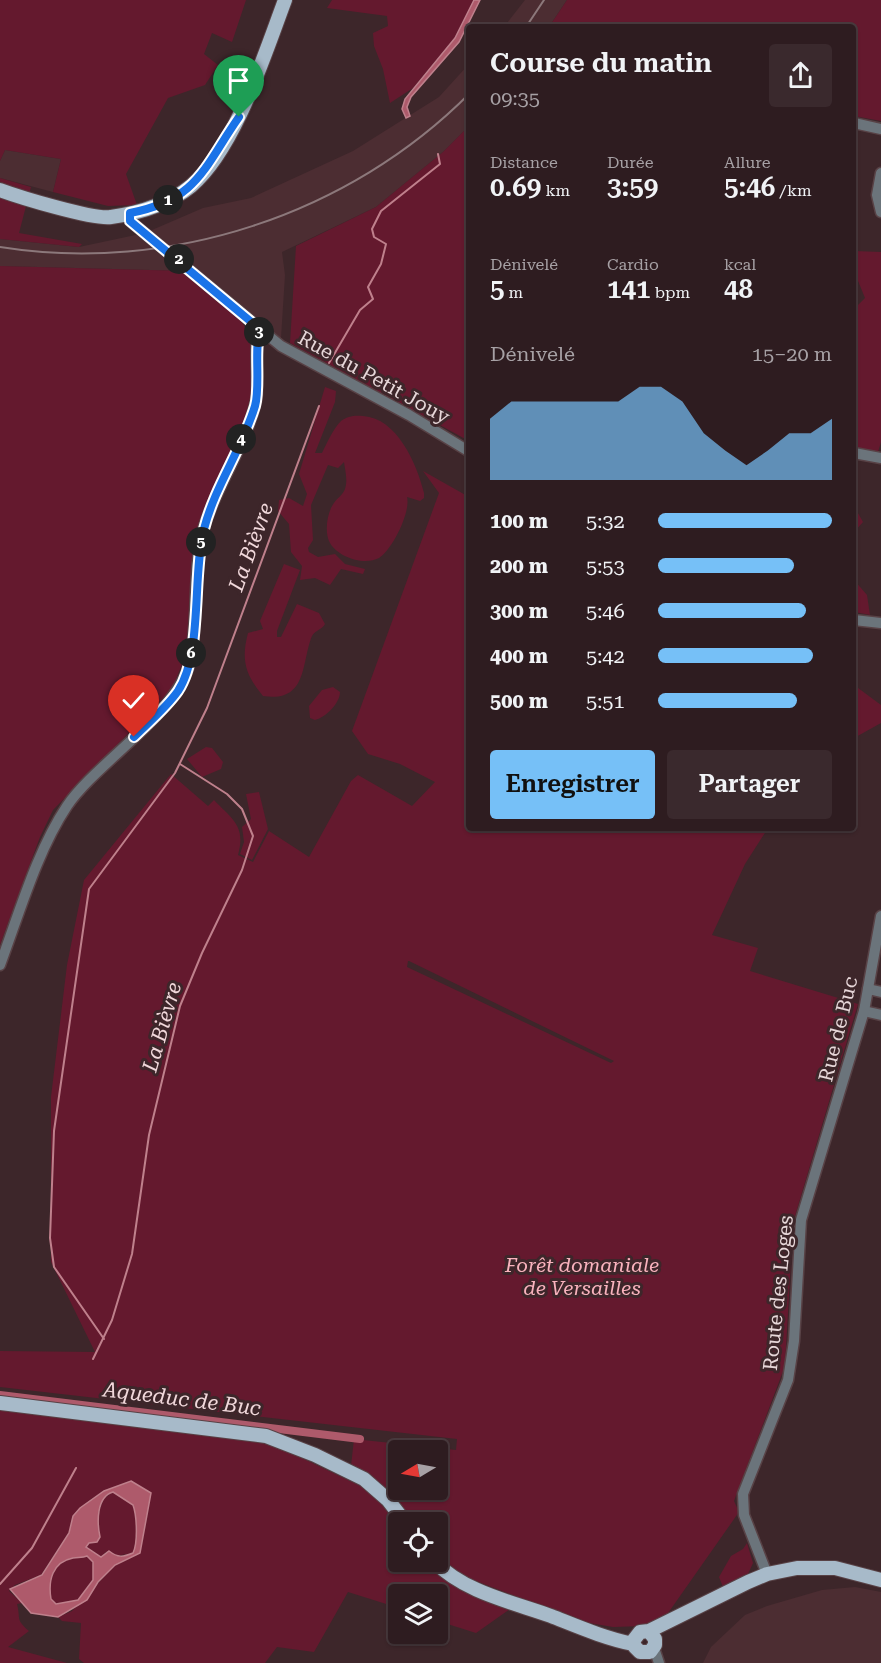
<!DOCTYPE html>
<html lang="fr">
<meta charset="utf-8">
<style>
body{margin:0;font-family:"Roboto Serif",serif;background:#3a292d;color:#f1f3f6;height:100vh;display:flex;flex-direction:column;font-size:22px;white-space:nowrap}
*{box-sizing:border-box;margin:0}
p{font-size:20px;color:#a7a1a5}
.icon{flex:none;width:33px;height:33px;fill:none;stroke:currentColor;stroke-width:2;stroke-linecap:round;stroke-linejoin:round}
.map{position:relative;flex:1;overflow:hidden}
.side{position:absolute;left:466px;top:24px;width:390px;height:807px;display:flex;flex-direction:column;background:#2e1c20;border-radius:6px;box-shadow:0 2px 4px #0004,0 0 0 2px #493a3e}
.side>*{flex:none}
.needle{width:39px;rotate:260deg}
.buttons{position:absolute;left:388px;top:1440px;display:grid;gap:12px}
.buttons a{display:grid;place-items:center;width:60px;height:60px;border-radius:6px;background:#2e1c20;box-shadow:0 2px 4px #0004,0 0 0 2px #493a3e;font-size:30px}
.pin{position:absolute;display:grid;place-items:center;width:51px;height:51px;color:#fff;margin:-62px -26px;border-radius:50% 50% 50% 0;rotate:-45deg;box-shadow:0 0 6px #0007}
.pin .icon{rotate:45deg}
.km{position:absolute;width:30px;height:30px;margin:-15px;border-radius:50%;background:#222;color:#fff;font-size:16px;line-height:30px;text-align:center}
.round{display:grid;place-items:center;flex:none;width:63px;height:63px;border-radius:6px;background:#3a292d}
.head{display:flex;align-items:center;justify-content:space-between;height:102px;padding:0 24px}
h1{font-size:27px;font-weight:600;line-height:45px}
.figures{display:grid;grid-template-columns:repeat(3,1fr);gap:9px;height:102px;padding:6px 24px}
.figures div{display:grid;align-content:center}
.figures b{font-size:26px;font-weight:600}
.figures small{font-size:16px;font-weight:400}
.figures p{font-size:16px}
.chart{height:168px;padding:12px 24px}
.chart p{display:flex;justify-content:space-between}
.chart svg{width:100%;height:108px;margin-top:6px;fill:#76c0f7;opacity:.7}
.cta{display:flex;gap:12px;margin-top:auto;padding:12px 24px}
.cta a{flex:1;height:69px;border-radius:6px;background:#76c0f7;color:#111;font-size:24px;font-weight:600;line-height:69px;text-align:center}
.cta a+a{background:#3a292d;color:#f1f3f6}
ul{padding:0 24px;list-style:none;font-size:20px}
li{display:grid;grid-template-columns:96px 72px 1fr;align-items:center;height:45px}
li i{height:15px;border-radius:8px;background:#76c0f7}
.map>svg:first-child{display:block}
.built{fill:#4c2d32}
.green{fill:#64192e;fill-rule:evenodd}
.water{fill:#ae5a6b;stroke:#bf808c;stroke-width:1.5;fill-rule:evenodd}
.lines{fill:none;stroke-linecap:round;stroke-linejoin:round}
.stream{stroke:#bf808c;stroke-width:2}
.canal{stroke:#ae5a6b;stroke-width:8}
.minor-casing{stroke:#584246;stroke-width:13}
.major-casing{stroke:#584246;stroke-width:16}
.minor{stroke:#6b747b;stroke-width:10}
.major{stroke:#a7bac9;stroke-width:14}
.rail{stroke:#8c787b;stroke-width:2}
.route-casing{stroke:#fff;stroke-width:12}
.route{stroke:#1a73e8;stroke-width:8}
.labels{text-anchor:middle;stroke-width:6;stroke-linejoin:round;paint-order:stroke}
.street-label{font-size:20px;fill:#e7d7d9;stroke:#3d262a}
.park-label{font-size:20px;font-style:italic;fill:#f9b2bd;stroke:#3d262a}
.water-label{font-size:21px;font-style:italic;fill:#f1d8db;stroke:#3d262a}
</style>
<div class="map">
<svg width="881" height="1663" viewBox="0 0 881 1663">
<rect width="100%" height="100%" fill="#3d262a"/>
<!-- built -->
<g class="built">
<polygon points="525,0 567,0 549,27 504,27"/>
<polygon points="469,64 469,126 443,152 376,207 282,252 285,275 281,338 178,254 172,255 187,271 0,266 0,239 79,247 145,233 203,208 251,198 353,151 439,97"/>
<polygon points="5,150 61,159 53,192 0,178 0,161"/>
<polygon points="855,1587 881,1592 881,1663 703,1663 711,1647 745,1615 767,1606 822,1590"/>
</g>
<!-- green -->
<g class="green">
<polygon points="0,0 246,0 232,42 212,33 204,54 218,65 205,85 168,98 126,174 137,205 108,206 53,192 61,159 5,150 0,161"/>
<polygon points="332,0 474,0 455,38 413,88 390,103 383,69 374,46 373,33 388,26 387,16 327,8"/>
<polygon points="567,0 881,0 881,121 854,116 854,27 549,27"/>
<polygon points="469,126 469,441 290,343 296,246 376,207 443,152"/>
<polygon points="0,178 31,187 19,233 82,244 79,247 0,239"/>
<polygon points="854,251 881,252 881,442 878,452 856,457 854,506 863,522 854,532 854,309 865,298 854,271"/>
<polygon points="0,266 187,271 239,317 247,331 254,353 255,390 247,413 200,523 185,657 172,689 53,810 40,837 0,945"/>
<path d="M 325,387 L 336,391 L 335,402 L 315,453 L 322,453 C 327,443 333,429 341,421 C 347,416 355,415 363,416 C 397,418 417,464 424,493 L 424,498 L 420,501 L 407,497 C 411,512 392,550 379,558 C 364,566 338,557 330,543 C 324,533 327,512 334,503 C 337,498 343,495 345,489 C 348,480 345,470 344,462 L 338,468 L 328,465 L 311,505 L 313,540 L 308,548 L 309,552 L 318,557 L 335,554 L 345,564 L 365,569 L 363,574 L 341,569 L 330,585 L 315,578 L 300,580 L 302,566 L 291,552 L 289,524 L 278,511 L 279,500 L 289,498 L 303,506 L 307,494 L 299,474 Z"/>
<path d="M 423,471 L 469,497 L 470,828 L 768,828 L 745,864 L 712,935 L 758,948 L 750,971 L 858,1004 L 793,1223 L 785,1366 L 734,1501 L 739,1512 L 666,1616 L 644,1626 L 613,1627 L 583,1622 L 463,1576 L 438,1556 L 438,1522 L 412,1522 L 383,1486 L 351,1466 L 354,1439 L 456,1450 L 457,1439 L 0,1387 L 0,1351 L 95,1352 L 51,1262 L 51,1097 L 67,965 L 84,880 L 171,774 L 208,806 L 214,800 C 233,820 246,826 238,855 L 253,862 L 269,831 L 309,857 L 351,781 L 358,775 L 412,806 L 435,782 L 400,764 L 368,754 L 352,731 L 439,493 ZM 408,961 L 409,961 L 614,1061 L 611,1063 L 407,967 ZM 399,1450 L 438,1450 L 438,1490 L 399,1490 Z"/>
<path d="M 284,564 L 300,570 L 277,631 L 277,637 L 281,637 L 297,604 L 319,613 L 325,624 C 322,630 315,630 312,636 C 301,663 308,703 263,696 C 245,674 241,660 248,633 L 263,629 L 260,621 Z"/>
<polygon points="854,580 867,595 870,615 854,612"/>
<polygon points="854,685 881,705 881,723 854,738"/>
<path d="M 333,687 L 340,692 C 340,703 326,717 315,720 L 310,718 L 309,706 L 322,690 Z"/>
<polygon points="206,747 212,748 223,762 221,769 202,777 187,759"/>
<polygon points="259,792 268,829 252,860 240,854 244,842 242,827 251,819 246,794"/>
<path d="M 0,1409 L 244,1437 L 281,1448 L 371,1491 L 399,1527 L 399,1562 L 425,1562 C 449,1586 479,1596 510,1609 L 476,1633 L 438,1621 L 438,1594 L 399,1594 L 399,1608 L 348,1592 L 314,1652 L 277,1647 L 265,1663 L 84,1663 L 79,1659 L 81,1623 L 62,1621 L 58,1617 L 72,1611 L 115,1565 L 140,1553 L 151,1493 L 131,1481 L 91,1499 L 41,1575 L 15,1585 L 9,1591 L 22,1603 L 17,1604 C 21,1619 15,1619 29,1631 L 8,1647 L 67,1663 L 0,1663 Z"/>
<path d="M 113,1492 L 133,1505 C 137,1516 138,1543 133,1553 L 116,1556 L 106,1552 L 101,1557 L 86,1547 L 104,1498 Z"/>
<polygon points="747,1543 753,1563 748,1574 723,1587 719,1577 731,1556 743,1549"/>
<path d="M 87,1556 L 93,1562 L 93,1580 L 78,1600 L 56,1604 L 51,1599 C 48,1581 52,1562 73,1558 C 78,1557 82,1558 87,1556 Z"/>
</g>
<!-- water -->
<g class="water">
<polygon points="474,0 480,0 459,42 411,97 407,107 410,116 406,118 402,109 405,99 455,38"/>
<path d="M 131,1481 L 151,1493 L 140,1553 L 115,1565 L 98,1582 L 87,1600 L 58,1617 L 31,1613 L 10,1589 L 42,1575 L 69,1533 L 73,1516 L 80,1508 L 104,1491 ZM 113,1492 L 133,1505 C 137,1516 138,1543 133,1553 C 123,1557 118,1558 109,1551 L 101,1557 L 86,1547 L 89,1543 L 97,1542 L 100,1537 C 97,1523 96,1497 113,1492 ZM 87,1556 L 93,1562 L 93,1580 L 78,1600 L 56,1604 L 51,1599 C 48,1581 52,1562 73,1558 C 78,1557 82,1558 87,1556 Z"/>
</g>
<g class="lines">
<!-- stream -->
<g class="stream">
<polyline points="329,363 360,310 373,299 368,287 381,264 386,244 374,237 372,229 381,211 440,164 438,154"/>
<polyline points="104,1339 54,1267 50,1238 54,1131 89,889 175,773 207,708 319,406"/>
<polyline points="93,1359 112,1320 132,1254 149,1135 180,1006 202,953 242,870 253,836 242,809 227,794 180,764"/>
<polyline points="0,1584 32,1548 76,1468"/>
</g>
<!-- canal -->
<polyline class="canal" points="0,1395 360,1439"/>
<defs>
<g id="minor">
<polyline points="854,123 881,129"/>
<polyline points="881,173 877,195 881,212"/>
<polyline points="130,213 130,221 281,346 409,415 470,452"/>
<polyline points="854,453 881,458"/>
<polyline points="854,620 881,623"/>
<path d="M 0,965 C 19,914 37,851 67,806 C 96,763 178,713 190,662 C 199,618 192,571 204,527 C 217,484 246,445 256,401 C 260,383 252,342 261,330"/>
<polyline points="868,989 881,992"/>
<polyline points="864,1011 881,1015"/>
<polyline points="767,1574 744,1515 743,1494 788,1380 794,1341 801,1220 864,1011 881,916"/>
<polyline points="654,1648 659,1663"/>
</g>
<g id="major">
<path d="M 0,190 C 19,197 94,220 111,217 C 139,213 169,204 191,186 C 235,149 265,53 285,0"/>
<polyline points="0,1403 266,1436 315,1455 364,1479 388,1500 405,1522"/>
<path d="M 435,1562 C 464,1592 512,1602 551,1616 C 579,1627 604,1638 633,1644"/>
<polyline points="649,1631 655,1639 655,1645 650,1652 640,1652 635,1647 633,1641 640,1632 649,1631 748,1582 767,1574 797,1568 835,1568 881,1580"/>
</g>
</defs>
<!-- minor casing -->
<use href="#minor" class="minor-casing"/>
<!-- major casing -->
<use href="#major" class="major-casing"/>
<!-- minor -->
<use href="#minor" class="minor"/>
<!-- major -->
<use href="#major" class="major"/>
<!-- rail -->
<g class="rail">
<polyline points="526,27 544,0"/>
<path d="M 0,247 C 169,274 349,215 470,93"/>
</g>
</g>
<g class="lines">
<defs>
<path id="route" d="M 134,737 C 148,723 166,708 178,691 C 203,653 192,575 204,529 C 215,486 242,449 255,406 C 261,386 253,341 261,330 L 130,221 L 130,213 C 198,200 204,167 239,117"/>
</defs>
<!-- route casing -->
<use href="#route" class="route-casing"/>
<!-- route -->
<use href="#route" class="route"/>
</g>
<g class="labels">
<!-- street labels -->
<g class="street-label">
<text transform="translate(374 377) rotate(29)" y="7">Rue du Petit Jouy</text>
<text transform="translate(838 1029) rotate(-76)" y="7">Rue de Buc</text>
<text transform="translate(778 1293) rotate(-84)" y="7">Route des Loges</text>
</g>
<!-- park labels -->
<g class="park-label">
<text x="582" y="1272">Forêt domaniale<tspan x="582" dy="23">de Versailles</tspan></text>
</g>
<!-- water labels -->
<g class="water-label">
<text transform="translate(251 547) rotate(-70)" y="7">La Bièvre</text>
<text transform="translate(162 1027) rotate(-74)" y="7">La Bièvre</text>
<text transform="translate(182 1399) rotate(7)" y="7">Aqueduc de Buc</text>
</g>
</g>
</svg>
<div class="buttons">
<a><svg class="needle" viewBox="-14 -14 28 28"><path d="M0-13l5 13h-10z" fill="#e53935"/><path d="M0 13l5-13h-10z" fill="#a7a1a5"/></svg></a>
<a><svg class="icon" aria-label="locate" viewBox="0 0 24 24"><circle cx="12" cy="12" r="6"/><path d="M12 2v4M12 18v4M2 12h4M18 12h4"/></svg></a>
<a><svg class="icon" aria-label="layers" viewBox="0 0 24 24"><path d="M12 4l9 5-9 5-9-5zM3 14l9 5 9-5"/></svg></a>
</div>
<div class="pin" style="left:239px;top:117px;background:#1e9e55"><svg class="icon" aria-label="arrive" viewBox="0 0 24 24"><path d="M6 21V4h12l-3 4 3 4H6"/></svg></div>
<div class="pin" style="left:134px;top:737px;background:#d93025"><svg class="icon" aria-label="check" viewBox="0 0 24 24"><path d="M5 12l5 5 9-10"/></svg></div>
<b class="km" style="left:168px;top:200px">1</b>
<b class="km" style="left:179px;top:259px">2</b>
<b class="km" style="left:259px;top:332px">3</b>
<b class="km" style="left:241px;top:439px">4</b>
<b class="km" style="left:201px;top:542px">5</b>
<b class="km" style="left:191px;top:653px">6</b>
<section class="side">
<div class="head"><div><h1>Course du matin</h1><p>09:35</p></div><a class="round"><svg class="icon" aria-label="share" viewBox="0 0 24 24"><path d="M12 15V3M7 8l5-5 5 5M5 13v7h14v-7"/></svg></a></div>
<div class="figures">
<div><p>Distance</p><b>0.69<small> km</small></b></div>
<div><p>Durée</p><b>3:59</b></div>
<div><p>Allure</p><b>5:46<small> /km</small></b></div>
</div>
<div class="figures">
<div><p>Dénivelé</p><b>5<small> m</small></b></div>
<div><p>Cardio</p><b>141<small> bpm</small></b></div>
<div><p>kcal</p><b>48</b></div>
</div>
<div class="chart"><p><span>Dénivelé</span>15–20 m</p>
<svg viewBox="0 0 160 44" preserveAspectRatio="none"><path d="M0 44V19L10 12L20 12L30 12L40 12L50 12L60 12L70 6L80 6L90 12L100 25L110 32L120 38L130 32L140 25L150 25L160 19V44z"/></svg>
</div>
<ul>
<li><b>100 m</b>5:32<i style="width:100%"></i></li>
<li><b>200 m</b>5:53<i style="width:78%"></i></li>
<li><b>300 m</b>5:46<i style="width:85%"></i></li>
<li><b>400 m</b>5:42<i style="width:89%"></i></li>
<li><b>500 m</b>5:51<i style="width:80%"></i></li>
</ul>
<div class="cta"><a>Enregistrer</a><a>Partager</a></div>
</section>
</div>
